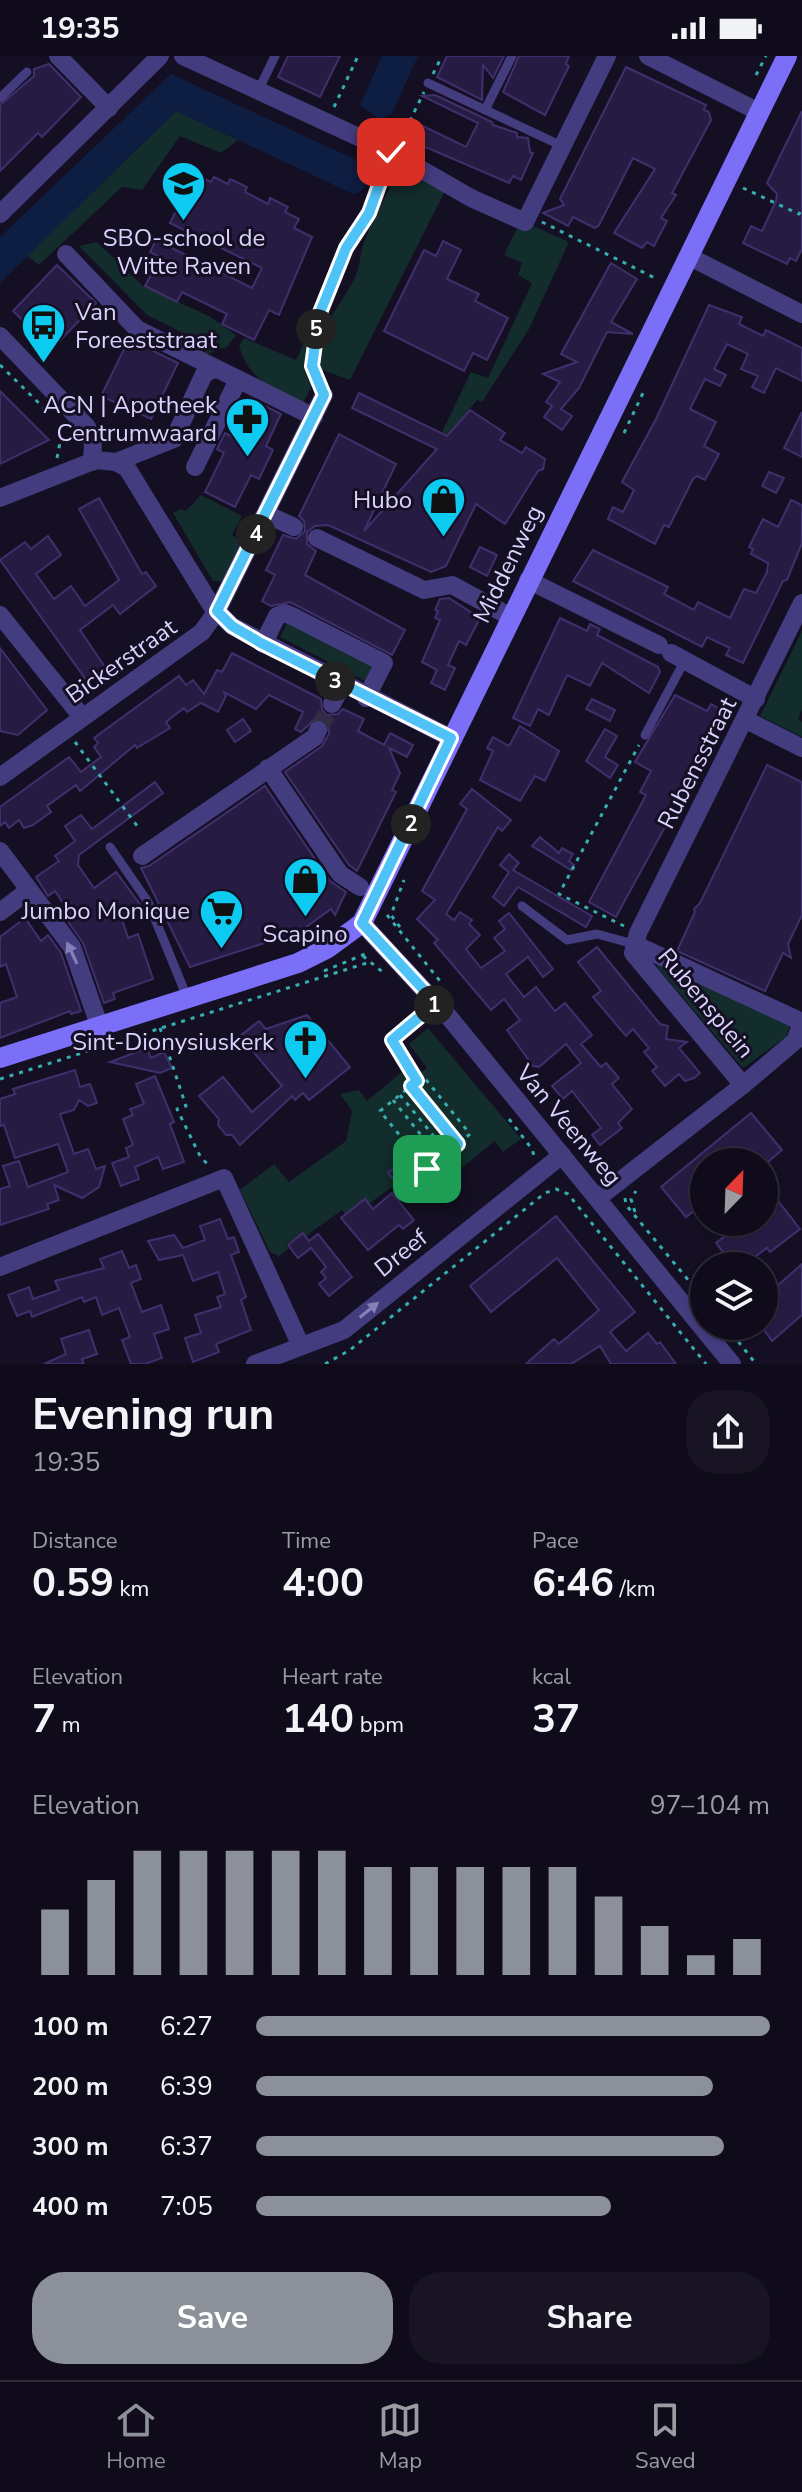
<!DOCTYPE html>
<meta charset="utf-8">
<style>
body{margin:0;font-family:"Nunito Sans",sans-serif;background:#181423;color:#f1f3f6;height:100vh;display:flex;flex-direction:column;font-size:30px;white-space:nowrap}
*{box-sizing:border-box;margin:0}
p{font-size:26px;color:#9b9ba2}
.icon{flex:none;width:44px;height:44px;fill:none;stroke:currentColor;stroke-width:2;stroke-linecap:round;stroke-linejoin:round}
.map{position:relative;height:1308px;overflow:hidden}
.drawer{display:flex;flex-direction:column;background:#0f0b1a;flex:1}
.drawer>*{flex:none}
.needle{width:52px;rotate:23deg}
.tools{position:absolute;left:690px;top:1092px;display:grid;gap:16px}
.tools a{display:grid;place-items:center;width:88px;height:88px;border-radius:50%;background:#0f0b1a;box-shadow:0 2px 6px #0004,0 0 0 2px #2f2b39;font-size:40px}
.pin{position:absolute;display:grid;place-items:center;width:68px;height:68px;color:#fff;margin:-34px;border-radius:16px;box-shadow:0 4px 12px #0006}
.km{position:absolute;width:40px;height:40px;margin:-20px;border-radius:50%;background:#222;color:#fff;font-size:22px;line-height:40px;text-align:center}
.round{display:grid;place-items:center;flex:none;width:84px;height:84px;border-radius:32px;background:#181423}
.headline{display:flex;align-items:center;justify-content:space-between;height:136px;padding:0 32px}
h1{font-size:44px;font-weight:700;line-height:60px}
.stats{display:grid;grid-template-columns:repeat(3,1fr);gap:12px;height:136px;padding:8px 32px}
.stats div{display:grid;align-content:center}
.stats b{font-size:40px;font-weight:700}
.stats small{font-size:22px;font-weight:400}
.stats p{font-size:22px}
.chart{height:224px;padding:16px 32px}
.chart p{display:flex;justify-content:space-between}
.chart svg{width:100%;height:144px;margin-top:8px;stroke:#8c9099;stroke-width:6}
.cta{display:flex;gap:16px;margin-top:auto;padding:16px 32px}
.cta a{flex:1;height:92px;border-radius:32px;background:#8c9099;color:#fff;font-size:32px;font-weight:700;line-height:92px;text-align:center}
.cta a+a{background:#181423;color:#f1f3f6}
ul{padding:0 32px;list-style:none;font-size:26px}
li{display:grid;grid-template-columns:128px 96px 1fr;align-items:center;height:60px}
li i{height:20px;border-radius:10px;background:#8c9099}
.status{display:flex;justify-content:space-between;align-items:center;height:56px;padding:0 40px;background:#0f0b1a;direction:ltr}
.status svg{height:22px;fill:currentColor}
.tab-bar{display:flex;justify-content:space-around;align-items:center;height:112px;border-top:2px solid #2f2b39;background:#0f0b1a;font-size:22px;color:#9b9ba2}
.tab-bar a{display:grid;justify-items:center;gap:4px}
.tab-bar .current{color:#8c9099}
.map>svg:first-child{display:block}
.green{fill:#132c2c}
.water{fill:#0e1e43}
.building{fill:#261c43;stroke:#402f6d;stroke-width:2}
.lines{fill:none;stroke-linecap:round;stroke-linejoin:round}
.street-tunnel{stroke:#322c44;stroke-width:18;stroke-dasharray:18 9;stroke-linecap:butt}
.path{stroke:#35aeaf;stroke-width:3;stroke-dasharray:4 6;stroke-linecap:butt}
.lane{stroke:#433d7f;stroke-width:9}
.street{stroke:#433d7f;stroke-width:18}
.secondary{stroke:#7b6ff8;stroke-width:20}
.oneway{fill:#8780b8}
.route-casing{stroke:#fff;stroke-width:16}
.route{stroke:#4fc3f7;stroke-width:10}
.labels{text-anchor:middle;stroke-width:6;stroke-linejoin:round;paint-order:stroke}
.poi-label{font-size:24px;fill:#dbd3fd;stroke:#140f23;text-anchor:end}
.street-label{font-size:24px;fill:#dbd3fd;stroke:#140f23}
</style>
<div class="status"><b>19:35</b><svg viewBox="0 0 49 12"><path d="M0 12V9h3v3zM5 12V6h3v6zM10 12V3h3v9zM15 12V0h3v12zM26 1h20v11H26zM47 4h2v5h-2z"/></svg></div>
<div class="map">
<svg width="802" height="1308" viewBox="0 0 802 1308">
<rect width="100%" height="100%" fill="#140f23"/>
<!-- green -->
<g class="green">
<polygon points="176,55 238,84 221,97 180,80 142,134 122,131 39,209 27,200"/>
<path d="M 400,111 L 446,133 L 350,324 L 322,314 C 309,277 343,250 356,219 C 360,210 360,199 363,189 C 372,163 389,136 400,111 Z"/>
<polygon points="519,169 531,169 569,186 529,273 482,346 477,344 448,379 442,376 471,316 488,322 532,227 518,219 522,207 504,199"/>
<polygon points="97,186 143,230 209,260 236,279 227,291 204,299 207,289 147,259 79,190"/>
<path d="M 309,276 L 305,312 L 312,329 L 303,347 C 270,331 251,326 239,290 L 244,282 L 296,304 Z"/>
<polygon points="201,439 242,460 232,479 243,486 222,525 213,525 173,457 180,453 186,455"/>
<polygon points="289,564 378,609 369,627 280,581"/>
<polygon points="802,575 802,654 798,663 802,666 802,681 760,660"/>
<polygon points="660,904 791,967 786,981 743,1012 657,911"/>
<polygon points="428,972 521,1083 503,1096 495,1085 422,1144 405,1122 349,1162 342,1154 306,1180 303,1178 286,1188 288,1193 279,1200 270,1196 240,1134 274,1108 289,1126 346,1085 352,1055 340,1038 359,1034 367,1045 403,1015 409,1025 427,1012 409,988"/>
</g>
<!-- water -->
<g class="water">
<polygon points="382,0 418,0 392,57 380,64 360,49"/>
<path d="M 171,18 L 369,110 C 372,122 367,137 353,138 L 176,55 L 0,227 L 0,181 Z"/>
</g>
<!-- building -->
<g class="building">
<polygon points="288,0 340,0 320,41 278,21"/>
<polygon points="447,0 504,0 493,22 483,9 482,44 437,21"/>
<polygon points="519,0 569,0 566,8 569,10 545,59 503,36"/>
<polygon points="49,8 81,41 42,81 38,77 0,115 0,49 34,20 34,13"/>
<polygon points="626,11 706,49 704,54 709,56 711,64 672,137 676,139 661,162 667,165 654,190 647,186 642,192 614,177 655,113 633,102 599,169 595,172 573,161 568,170 543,157 564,149 560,143"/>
<polygon points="435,39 492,66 493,69 517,77 517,81 528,82 530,96 533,97 521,124 513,120 509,127 409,84 417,67 466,91 478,67 422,40"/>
<polygon points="802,55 802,193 796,205 790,202 787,208 743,187 751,170 762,175 776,145 777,138 767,127"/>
<polygon points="194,118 211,126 214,121 228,128 230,123 247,131 245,136 268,148 270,142 288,151 285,156 299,163 294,172 312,181 279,259 269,254 254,284 222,268 227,258 182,236 177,246 145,230 160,201 150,196 156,184 252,232 262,212 170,167"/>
<polygon points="443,185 461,194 447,223 479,238 475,245 508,262 487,304 473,297 464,315 384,275 424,194 436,200"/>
<polygon points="611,207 637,223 611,266 633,278 607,276 579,332 561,353 572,360 562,374 544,361 552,350 546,346 560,326 543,318 577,306 561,298"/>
<polygon points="57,209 96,247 52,293 13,255"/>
<polygon points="709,249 742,261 739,268 763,280 766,274 802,292 802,325 776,312 764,337 752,331 758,320 741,313 748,298 727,288 714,313 726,319 720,330 705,323 690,353 716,366 704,390 719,398 705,424 697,420 693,423 669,471 664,469 655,488 608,463 613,451 623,456 634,434 622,426 656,363"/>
<polygon points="129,283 178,307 151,363 101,340"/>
<polygon points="0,335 49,384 0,408"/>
<polygon points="359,337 447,380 470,354 505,377 500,384 522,397 526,391 545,403 543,413 538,415 505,468 476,448 446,510 431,516 328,469 315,470 307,476 307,488 316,495 305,519 405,574 392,599 290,546 271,550 262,545 275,519 266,514 283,479 296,483 305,475 304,465 299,460 339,378 396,408 364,475 437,393 352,352"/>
<polygon points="251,343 281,358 266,390 273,394 259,423 251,419 235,451 205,436 224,397 217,393 225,377 233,381"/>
<polygon points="802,356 802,401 784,392"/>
<polygon points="769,416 784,422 776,437 762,430"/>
<polygon points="99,442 142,518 146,516 156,530 120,558 113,549 80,574 105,611 87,625 0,504 25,486 31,493 48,480 61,499 36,518 54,543 71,530 85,550 119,524 79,453"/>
<polygon points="791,444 802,449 802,487 787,524 783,525 743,607 726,599 730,592 707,581 702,591 573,525 593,494 668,531 664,538 694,554 698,546 730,562 744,533 756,537 767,516 768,507 751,498 753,493 749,491 763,463 778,471"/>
<polygon points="480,491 497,499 487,520 470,511"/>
<polygon points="449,542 480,562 466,589 459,585 448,609 455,612 445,634 431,627 437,614 422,606 440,564 435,562 438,555 435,554 440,543"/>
<polygon points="560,562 587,575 590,568 600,573 597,579 658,611 660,616 649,637 602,607 590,630 567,619 549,659 538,653 530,670 513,662"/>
<polygon points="0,592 47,654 18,679 0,675"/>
<polygon points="232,597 321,643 322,654 327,659 338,658 343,653 364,663 358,675 384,689 390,677 413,689 407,701 389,692 400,717 392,734 396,736 357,815 349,809 285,716 322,690 329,678 328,668 316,662 301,676 295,673 303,656 269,639 256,653 224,636 226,640 218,656 201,647 187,656 184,652 166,666 170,672 137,692 135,689 80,735 76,729 47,750 51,756 33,769 24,772 19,764 9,772 5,766 0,770 0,751 69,701 81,716 101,701 94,691 98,687 94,682 179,620 186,629 193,624 204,638 217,614 222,616"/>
<polygon points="675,639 707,655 711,648 727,657 616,861 589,846 646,739 640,736 651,715 635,706"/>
<polygon points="592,643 615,654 610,665 586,653"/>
<polygon points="243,663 251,675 235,686 227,674"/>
<polygon points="520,670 559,695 545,725 535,720 520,745 480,724 493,695 487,692 493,681 509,690"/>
<polygon points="605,673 617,680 605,701 618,709 610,722 586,705"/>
<polygon points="767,709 802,726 802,859 788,888 791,902 783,897 765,935 677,895 695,856 694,853 700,847"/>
<polygon points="155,726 163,737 79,799 78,809 94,832 116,816 142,851 121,860 128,882 138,878 153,923 113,937 115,943 104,947 83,887 66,863 71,859 55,835 48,840 36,821 59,805 55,800 75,785 65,770 81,759 92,773"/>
<polygon points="265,730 330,825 346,836 335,859 331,853 283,888 280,882 190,911 141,812 149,810"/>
<polygon points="472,733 511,764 502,775 498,771 446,858 454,864 460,856 472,864 469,868 480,879 466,893 481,912 505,895 494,882 505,873 499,865 509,857 553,913 543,921 528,901 506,918 524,941 536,931 555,955 565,947 592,979 581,988 601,1011 606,1007 619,1022 612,1028 632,1053 618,1067 622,1072 600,1089 592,1079 601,1072 572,1035 563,1043 552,1030 581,1007 566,988 539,1011 533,1010 507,974 520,964 504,943 491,954 434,887 438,884 417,863 435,844 422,835 467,753 460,748"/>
<polygon points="540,781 559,797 562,792 573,798 569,805 574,809 571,814 532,790"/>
<polygon points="509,798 519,807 513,814 592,860 586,871 518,831 504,850 493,841 509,816 500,809"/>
<polygon points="25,862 41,885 48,879 61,897 81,955 71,958 70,955 0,982 0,947 17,941 6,908 0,911 0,881"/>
<polygon points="597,891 660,968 668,970 666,983 687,986 679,992 700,1017 694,1022 685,1025 679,1018 665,1030 652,1015 657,1011 644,996 649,992 633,973 626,980 593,941 601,935 578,906"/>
<polygon points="307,959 350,1011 309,1044 303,1037 295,1044 292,1040 240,1089 232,1079 226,1079 218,1069 219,1063 199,1040 223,1021 252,1056 282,1030 240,980 259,965 266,973"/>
<polygon points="147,992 151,1002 164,996 172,1012 160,1017 110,1006"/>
<polygon points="75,1014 80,1031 90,1028 97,1047 88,1050 79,1044 74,1054 60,1058 74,1098 88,1093 96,1113 105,1110 99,1131 82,1142 54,1129 59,1144 47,1148 49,1153 0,1169 0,1133 10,1130 3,1110 19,1105 28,1131 68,1116 58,1088 15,1102 4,1069 0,1070 0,1043 15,1038 13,1033"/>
<polygon points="155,1020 174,1066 170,1068 184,1106 163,1113 158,1101 135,1111 139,1123 121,1130 112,1107 129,1101 126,1092 133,1089 123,1063 133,1059 130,1053 144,1048 136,1028"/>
<polygon points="751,1057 782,1094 768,1106 704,1106 704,1147 686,1161 661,1131"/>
<polygon points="399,1108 416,1130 405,1138 388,1117"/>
<polygon points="392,1137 414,1164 403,1173 399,1169 368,1194 341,1162 365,1143 373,1153"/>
<polygon points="779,1146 800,1173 770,1196 767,1192 742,1210 734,1210 716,1187 744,1166 764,1166 764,1157"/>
<polygon points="556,1160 635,1256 610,1276 626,1295 648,1277 657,1288 660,1286 676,1308 611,1308 600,1290 571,1308 526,1308 554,1283 559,1288 599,1254 557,1202 491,1256 470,1230"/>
<polygon points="220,1163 228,1183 234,1181 239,1196 231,1199 246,1241 241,1244 251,1274 216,1288 219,1296 193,1306 185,1282 201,1277 195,1259 221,1251 217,1241 225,1238 218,1216 193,1225 183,1199 159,1204 148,1185 174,1179 183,1192 205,1184 200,1170"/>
<polygon points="303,1177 309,1185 318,1178 352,1221 329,1240 319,1228 326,1222 321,1216 326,1211 311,1192 298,1202 288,1189"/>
<polygon points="122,1195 129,1212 136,1209 141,1223 131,1227 142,1256 161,1249 169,1273 154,1278 162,1302 145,1308 131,1308 122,1284 130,1281 119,1252 102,1259 96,1241 84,1246 82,1241 32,1261 30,1255 17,1260 8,1239 29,1231 33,1243 59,1234 55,1225 104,1212 100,1203"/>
<polygon points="802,1208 802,1259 772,1285 764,1274 764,1247 779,1235 776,1231"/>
<polygon points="89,1274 97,1298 82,1303 84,1308 44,1308 66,1298 61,1283"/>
</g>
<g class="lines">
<!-- street-tunnel -->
<polyline class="street-tunnel" points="318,674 332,648"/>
<!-- path -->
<g class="path">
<polyline points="433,18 442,0"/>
<polyline points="756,19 766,0"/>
<polyline points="334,51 358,0"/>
<polyline points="401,83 424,36"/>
<polyline points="743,132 799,158 802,152"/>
<polyline points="542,166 657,223"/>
<polyline points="0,309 49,357"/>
<path d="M 320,325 C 318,319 313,313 312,308 C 303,261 370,159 386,111"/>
<polyline points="624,377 643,337"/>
<polyline points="57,402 63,371"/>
<polyline points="75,686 138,771"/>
<polyline points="387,859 440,925"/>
<polyline points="624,870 559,838 639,689"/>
<polyline points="400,871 391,859 404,824"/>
<polyline points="363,900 385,918"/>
<polyline points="324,915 365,898"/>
<polyline points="160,972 186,1050 177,1053 201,1102 211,1111"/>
<polyline points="398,994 417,1025 380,1055 427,1113 470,1078 423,1020 417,1025"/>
<polyline points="0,1023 370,906"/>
<polyline points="411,1030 458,1088"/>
<polyline points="400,1039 437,1084"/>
<polyline points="393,1044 440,1103"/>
<polyline points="509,1063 532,1093 535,1103"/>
<polyline points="625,1142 626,1149 704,1243"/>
<polyline points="635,1156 631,1143 636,1135"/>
<polyline points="726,1270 756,1308"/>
<polyline points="325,1308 350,1294 545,1137 556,1133 568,1138 706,1308"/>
</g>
<!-- lane -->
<g class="lane">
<polyline points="428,27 562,90"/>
<polyline points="259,33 275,0"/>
<polyline points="0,42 27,16"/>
<polyline points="485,54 512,0"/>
<polyline points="645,679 685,604"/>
<polyline points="110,791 148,846 187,941"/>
<polyline points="522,850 567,884 597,878 634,888"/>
<polyline points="392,984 436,947"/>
</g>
<!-- street -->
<g class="street">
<polyline points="58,0 109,52"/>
<polyline points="183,0 391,96 471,142 525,166 607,0"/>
<polyline points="648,0 759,56"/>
<polyline points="0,158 160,0"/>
<polyline points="66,198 137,273 314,361"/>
<polyline points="688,200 802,258"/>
<polyline points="0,280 87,371 93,387 92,406"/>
<polyline points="116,406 174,383 204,318 214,313"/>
<polyline points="195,411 238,324"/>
<polyline points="0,442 96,404 116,406 127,412 211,549 232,570 451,682"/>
<polyline points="266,458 294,471"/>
<polyline points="317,482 424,534 452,529 511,561"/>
<polyline points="528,524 659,589"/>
<polyline points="0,559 82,661"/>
<polyline points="263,588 277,560 285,557 294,561 384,607 366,642"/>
<polyline points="671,597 756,643"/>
<polyline points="332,648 342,629"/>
<polyline points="746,664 802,692"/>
<polyline points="268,712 340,818 360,831"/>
<polyline points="0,721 202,576 217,555 324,339"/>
<polyline points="0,795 72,891 99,969"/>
<polyline points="142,800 315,681 318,674"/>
<polyline points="0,856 29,834"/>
<polyline points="362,867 449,961 732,1308"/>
<polyline points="634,888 802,966"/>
<polyline points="743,1029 633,897 638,877 802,547"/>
<polyline points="598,1142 743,1029 795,985 802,967"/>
<polyline points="0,1211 224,1122 301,1290"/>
<polyline points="255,1308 344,1274 562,1099"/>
</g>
<!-- secondary -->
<polyline class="secondary" points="0,1002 298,907 328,892 362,867 787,0"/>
</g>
<!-- one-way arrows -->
<defs><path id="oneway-solid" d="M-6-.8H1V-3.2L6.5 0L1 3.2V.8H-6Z" transform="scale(2)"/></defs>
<g class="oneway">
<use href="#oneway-solid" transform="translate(72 897) rotate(-115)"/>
<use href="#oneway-solid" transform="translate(369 1254) rotate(-39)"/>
</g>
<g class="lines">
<defs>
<polyline id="route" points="391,96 369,157 346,192 319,259 312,310 324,339 217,555 232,570 261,587 451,682 362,867 436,947 392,984 417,1025 411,1030 458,1088 427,1113"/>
</defs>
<!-- route casing -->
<use href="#route" class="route-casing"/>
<!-- route -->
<use href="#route" class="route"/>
</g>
<!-- icons -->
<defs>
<symbol id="school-pin" viewBox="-11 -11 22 30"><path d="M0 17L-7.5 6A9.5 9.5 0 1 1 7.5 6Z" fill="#0ccaf0" stroke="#140f23"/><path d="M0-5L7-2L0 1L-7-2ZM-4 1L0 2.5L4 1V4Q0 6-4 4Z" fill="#111"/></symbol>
<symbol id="bus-pin" viewBox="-11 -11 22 30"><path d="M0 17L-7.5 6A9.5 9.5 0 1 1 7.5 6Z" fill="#0ccaf0" stroke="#140f23"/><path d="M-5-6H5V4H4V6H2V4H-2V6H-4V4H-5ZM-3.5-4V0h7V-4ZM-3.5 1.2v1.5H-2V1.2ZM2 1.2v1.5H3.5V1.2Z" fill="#111"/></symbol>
<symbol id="pharmacy-pin" viewBox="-11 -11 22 30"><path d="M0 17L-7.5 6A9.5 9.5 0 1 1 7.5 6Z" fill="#0ccaf0" stroke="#140f23"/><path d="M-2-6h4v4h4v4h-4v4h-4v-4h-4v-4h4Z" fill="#111"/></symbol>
<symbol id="shop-pin" viewBox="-11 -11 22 30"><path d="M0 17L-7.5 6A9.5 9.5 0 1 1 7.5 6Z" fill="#0ccaf0" stroke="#140f23"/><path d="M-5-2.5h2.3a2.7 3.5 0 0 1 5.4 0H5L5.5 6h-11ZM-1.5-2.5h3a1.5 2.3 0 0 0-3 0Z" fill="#111"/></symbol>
<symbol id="supermarket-pin" viewBox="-11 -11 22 30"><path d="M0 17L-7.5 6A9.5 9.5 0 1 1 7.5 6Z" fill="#0ccaf0" stroke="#140f23"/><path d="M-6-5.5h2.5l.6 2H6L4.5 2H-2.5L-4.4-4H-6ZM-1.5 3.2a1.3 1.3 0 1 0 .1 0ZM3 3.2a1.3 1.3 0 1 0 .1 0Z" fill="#111"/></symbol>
<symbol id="church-pin" viewBox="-11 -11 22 30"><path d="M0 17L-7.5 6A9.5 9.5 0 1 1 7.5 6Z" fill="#0ccaf0" stroke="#140f23"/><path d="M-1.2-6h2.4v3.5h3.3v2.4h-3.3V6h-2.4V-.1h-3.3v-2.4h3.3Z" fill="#111"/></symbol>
</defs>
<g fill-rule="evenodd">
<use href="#school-pin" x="158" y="102" width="51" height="69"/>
<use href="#bus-pin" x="18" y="244" width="51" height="69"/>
<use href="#pharmacy-pin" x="222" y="338" width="51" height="69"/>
<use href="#shop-pin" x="418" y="418" width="51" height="69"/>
<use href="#shop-pin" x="280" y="798" width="51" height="69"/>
<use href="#supermarket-pin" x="196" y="830" width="51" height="69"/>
<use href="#church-pin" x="280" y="960" width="51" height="69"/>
</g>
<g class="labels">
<!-- poi labels -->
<g class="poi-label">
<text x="184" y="190" text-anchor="middle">SBO-school de<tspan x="184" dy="28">Witte Raven</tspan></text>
<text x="75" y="264" text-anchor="start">Van<tspan x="75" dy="28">Foreeststraat</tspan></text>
<text x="217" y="357">ACN | Apotheek<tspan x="217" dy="28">Centrumwaard</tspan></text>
<text x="412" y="452">Hubo</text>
<text x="190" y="863">Jumbo Monique</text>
<text x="305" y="886" text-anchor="middle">Scapino</text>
<text x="274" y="994">Sint-Dionysiuskerk</text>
</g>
<!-- street labels -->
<g class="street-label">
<text transform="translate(508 508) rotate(-64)" y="8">Middenweg</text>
<text transform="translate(121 605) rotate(-35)" y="8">Bickerstraat</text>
<text transform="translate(697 707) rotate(-63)" y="8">Rubensstraat</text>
<text transform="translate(706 947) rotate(50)" y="8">Rubensplein</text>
<text transform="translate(569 1069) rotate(50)" y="8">Van Veenweg</text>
<text transform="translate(401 1197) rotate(-39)" y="8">Dreef</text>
</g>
</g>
</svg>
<div class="tools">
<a><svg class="needle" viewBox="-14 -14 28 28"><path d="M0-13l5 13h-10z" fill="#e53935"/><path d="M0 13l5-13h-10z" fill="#9b9ba2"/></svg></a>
<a><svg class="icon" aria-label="layers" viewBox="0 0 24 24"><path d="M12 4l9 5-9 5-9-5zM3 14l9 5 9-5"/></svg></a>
</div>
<div class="pin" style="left:427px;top:1113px;background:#1e9e55"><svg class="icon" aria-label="arrive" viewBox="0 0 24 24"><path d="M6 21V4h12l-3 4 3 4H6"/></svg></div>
<div class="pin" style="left:391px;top:96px;background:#d93025"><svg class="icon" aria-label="check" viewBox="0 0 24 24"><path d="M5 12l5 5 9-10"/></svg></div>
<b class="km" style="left:434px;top:949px">1</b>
<b class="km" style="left:411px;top:768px">2</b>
<b class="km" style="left:335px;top:625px">3</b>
<b class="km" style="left:256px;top:478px">4</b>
<b class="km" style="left:316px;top:273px">5</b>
</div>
<section class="drawer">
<div class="headline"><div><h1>Evening run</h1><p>19:35</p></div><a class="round"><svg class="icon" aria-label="share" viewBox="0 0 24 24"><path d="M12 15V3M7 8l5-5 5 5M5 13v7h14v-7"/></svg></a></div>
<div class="stats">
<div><p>Distance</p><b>0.59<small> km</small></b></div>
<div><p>Time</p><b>4:00</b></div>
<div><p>Pace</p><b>6:46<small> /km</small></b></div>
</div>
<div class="stats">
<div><p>Elevation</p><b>7<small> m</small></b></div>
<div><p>Heart rate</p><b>140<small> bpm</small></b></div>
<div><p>kcal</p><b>37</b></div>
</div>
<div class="chart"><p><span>Elevation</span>97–104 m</p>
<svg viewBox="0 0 160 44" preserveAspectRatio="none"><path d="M5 44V24M15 44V15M25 44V6M35 44V6M45 44V6M55 44V6M65 44V6M75 44V11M85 44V11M95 44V11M105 44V11M115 44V11M125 44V20M135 44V29M145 44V38M155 44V33"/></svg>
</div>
<ul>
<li><b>100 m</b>6:27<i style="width:100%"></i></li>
<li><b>200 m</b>6:39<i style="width:89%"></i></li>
<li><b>300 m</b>6:37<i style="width:91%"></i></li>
<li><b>400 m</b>7:05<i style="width:69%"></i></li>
</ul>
<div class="cta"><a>Save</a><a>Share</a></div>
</section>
<nav class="tab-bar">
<a class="current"><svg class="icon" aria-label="home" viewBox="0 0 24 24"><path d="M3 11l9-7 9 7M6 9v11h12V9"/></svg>Home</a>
<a><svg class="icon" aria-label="map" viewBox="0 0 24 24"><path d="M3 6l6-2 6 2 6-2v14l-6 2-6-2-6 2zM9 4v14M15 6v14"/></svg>Map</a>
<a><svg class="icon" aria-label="saved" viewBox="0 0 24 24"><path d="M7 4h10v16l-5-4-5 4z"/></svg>Saved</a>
</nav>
